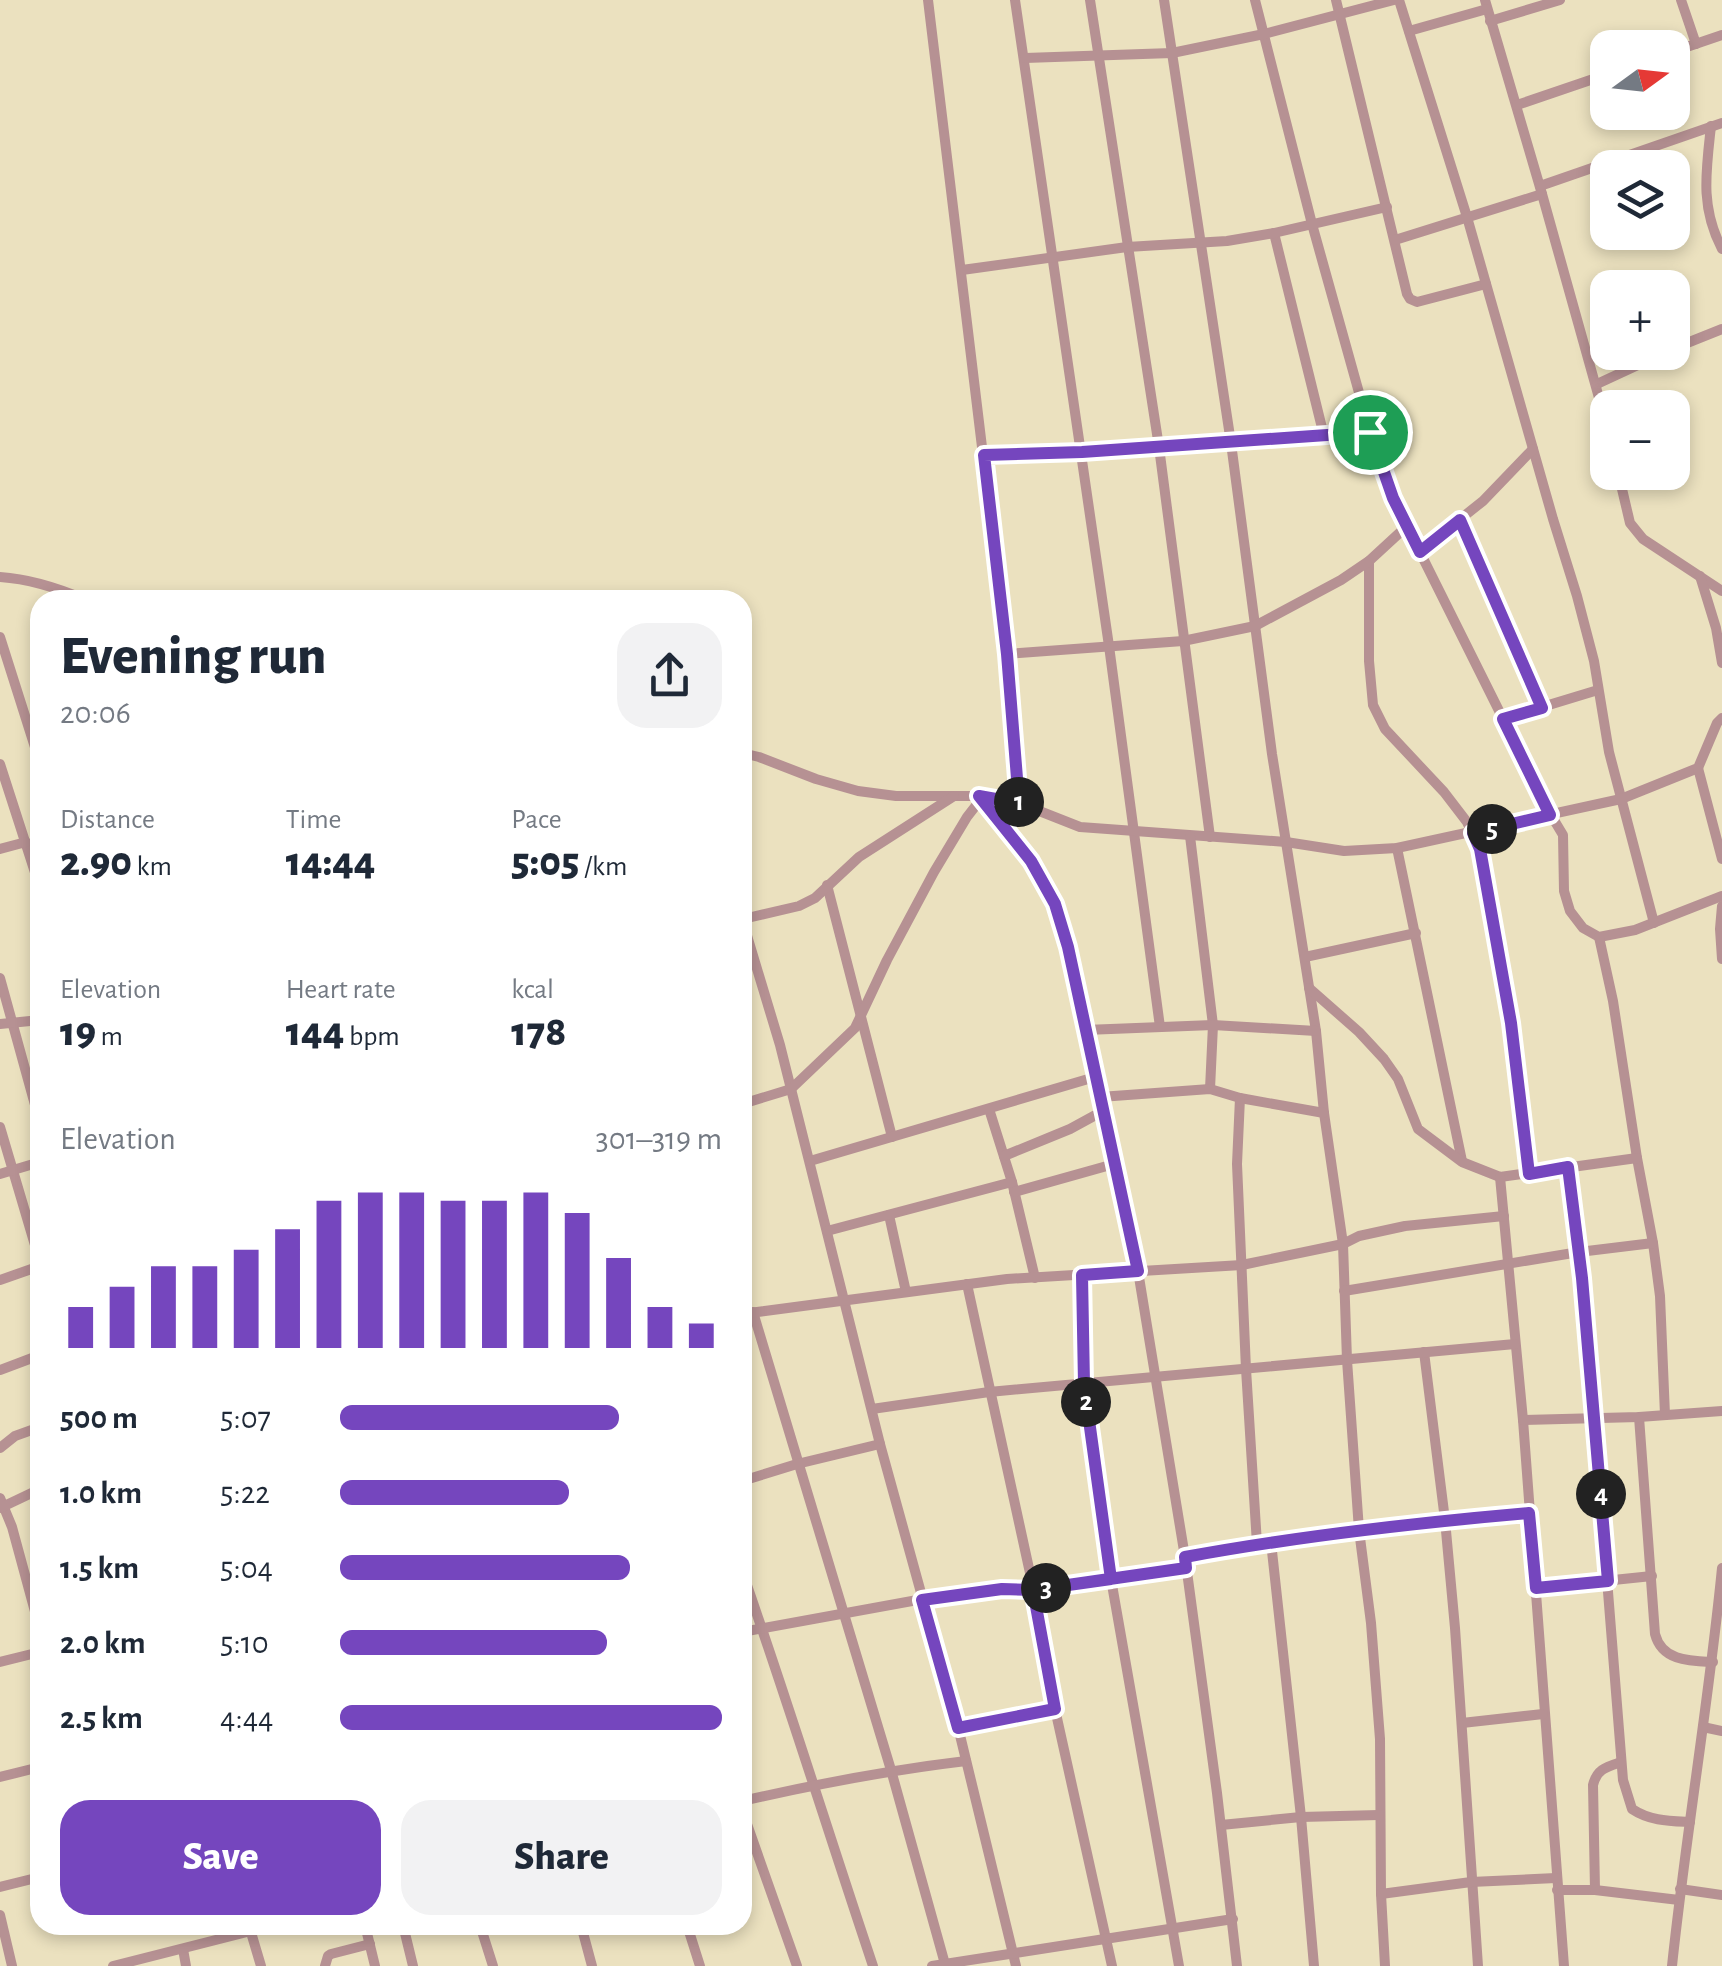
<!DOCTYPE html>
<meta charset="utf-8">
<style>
body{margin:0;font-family:"Alegreya Sans",sans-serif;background:#f2f2f3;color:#1f2937;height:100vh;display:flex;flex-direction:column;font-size:38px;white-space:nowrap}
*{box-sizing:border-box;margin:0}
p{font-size:32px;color:#747a83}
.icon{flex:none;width:55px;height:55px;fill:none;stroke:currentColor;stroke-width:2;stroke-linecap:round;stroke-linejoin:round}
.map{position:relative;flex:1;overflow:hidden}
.sheet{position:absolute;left:30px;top:590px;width:722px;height:1345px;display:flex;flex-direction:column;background:#fff;border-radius:30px;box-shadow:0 5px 15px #0003}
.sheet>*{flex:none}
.needle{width:65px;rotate:75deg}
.buttons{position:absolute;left:1590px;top:30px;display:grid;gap:20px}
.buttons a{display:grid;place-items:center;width:100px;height:100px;border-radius:20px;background:#fff;box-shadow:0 5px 15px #0003;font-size:50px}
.pin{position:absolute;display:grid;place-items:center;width:85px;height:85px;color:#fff;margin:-42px;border:5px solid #fff;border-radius:50%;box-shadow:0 2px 10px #0007}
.km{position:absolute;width:50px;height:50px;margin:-25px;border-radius:50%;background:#222;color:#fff;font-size:28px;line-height:50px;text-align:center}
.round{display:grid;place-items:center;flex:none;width:105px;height:105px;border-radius:30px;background:#f2f2f3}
.headline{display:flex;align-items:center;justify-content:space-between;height:170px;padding:0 30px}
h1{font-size:55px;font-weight:800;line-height:75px}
.figures{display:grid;grid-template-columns:repeat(3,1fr);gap:15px;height:170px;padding:10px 30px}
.figures div{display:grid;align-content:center}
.figures b{font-size:42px;font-weight:800}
.figures small{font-size:28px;font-weight:400}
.figures p{font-size:28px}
.chart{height:280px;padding:20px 30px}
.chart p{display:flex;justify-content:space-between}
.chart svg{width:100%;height:180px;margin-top:10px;stroke:#7546be;stroke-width:6}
.primary-button{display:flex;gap:20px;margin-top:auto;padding:20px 30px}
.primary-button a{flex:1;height:115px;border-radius:30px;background:#7546be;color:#fff;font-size:40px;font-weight:800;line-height:115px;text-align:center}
.primary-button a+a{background:#f2f2f3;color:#1f2937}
ul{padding:0 30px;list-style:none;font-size:32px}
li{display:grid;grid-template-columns:160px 120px 1fr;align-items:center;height:75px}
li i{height:25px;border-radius:12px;background:#7546be}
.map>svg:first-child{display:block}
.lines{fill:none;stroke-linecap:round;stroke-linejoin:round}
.minor{stroke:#b69193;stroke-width:10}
.route-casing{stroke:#fff;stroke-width:20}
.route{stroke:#7546be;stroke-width:12}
</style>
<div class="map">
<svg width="1722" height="1966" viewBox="0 0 1722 1966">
<rect width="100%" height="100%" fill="#ebe1bf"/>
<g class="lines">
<!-- minor -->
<g class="minor">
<polyline points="928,0 1007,654 1019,803"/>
<polyline points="1015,0 1109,646 1160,1027"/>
<polyline points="1090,0 1159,447 1210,837"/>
<polyline points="1164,0 1231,443 1272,754 1316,1031 1324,1113 1343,1244 1347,1360 1359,1530 1371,1623 1380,1739 1381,1894 1385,1966"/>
<polyline points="1255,0 1312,224 1370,432 1393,498 1551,815 1563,835 1564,891 1570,911 1583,928 1599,937 1635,930 1722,896"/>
<polyline points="1336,0 1407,294 1410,299 1417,302 1486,284"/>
<polyline points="1399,0 1467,217 1553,519 1577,596 1594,661 1609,752 1654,923"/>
<polyline points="1485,0 1542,194 1608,430"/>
<polyline points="1681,0 1696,44"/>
<polyline points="1490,21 1560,0"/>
<polyline points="1409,31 1487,9"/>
<polyline points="1672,52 1722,35"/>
<polyline points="1025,58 1172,53 1264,34 1394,0"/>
<polyline points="1517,105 1608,74"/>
<path d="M 1711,126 C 1706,172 1700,207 1722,249"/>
<polyline points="1540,186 1722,123"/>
<polyline points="1274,233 1324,436"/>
<polyline points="1395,240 1542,194"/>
<polyline points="962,270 1127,247 1227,241 1274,233 1387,207"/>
<polyline points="1672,349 1722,329"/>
<polyline points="1597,384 1666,352"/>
<polyline points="985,455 1082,452 1370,432"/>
<polyline points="1618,472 1630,523 1643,539 1722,591"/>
<polyline points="1460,520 1542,708"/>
<polyline points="1420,551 1483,501 1533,449"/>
<polyline points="1369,561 1369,661 1373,705 1385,729 1444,792 1467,822 1480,849 1511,1023 1529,1175"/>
<polyline points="1700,576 1716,628 1722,663"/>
<path d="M 0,577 C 31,579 58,588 86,600"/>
<polyline points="0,637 40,763"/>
<polyline points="1007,654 1183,641 1255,626 1341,580 1369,561 1407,526"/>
<polyline points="1503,719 1598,690"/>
<polyline points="742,753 759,757 816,779 858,791 896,796 979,796 1019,803 1080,827 1286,842 1344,851 1397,848 1621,799 1698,768 1717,723 1722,718"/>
<polyline points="0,764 40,888"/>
<polyline points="1698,768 1722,859"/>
<polyline points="979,796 1031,861 1055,904 1068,947 1138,1271 1185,1557 1217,1793 1237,1966"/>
<polyline points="1190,836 1213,1025 1210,1089"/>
<polyline points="1397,848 1462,1161"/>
<polyline points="0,849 26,842"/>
<polyline points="827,885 892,1137"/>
<polyline points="1722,906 1720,929 1722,959"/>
<polyline points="742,919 780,1045 880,1444 958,1727 1016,1966"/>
<polyline points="743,919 799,906 815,898 859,857 954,796"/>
<polyline points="1599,937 1613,1001 1637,1158 1653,1243 1660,1296 1665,1415"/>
<polyline points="1305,957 1416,933"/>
<polyline points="0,978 40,1123"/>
<polyline points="1309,988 1359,1032 1384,1059 1398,1079 1418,1129 1462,1162 1500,1177 1637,1158"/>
<polyline points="0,1024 40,1020"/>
<polyline points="1085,1030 1213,1025 1316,1031"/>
<polyline points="1100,1097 1210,1089 1240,1098 1324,1113"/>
<polyline points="1240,1098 1237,1164 1246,1369 1257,1544"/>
<polyline points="742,1104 791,1089 855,1028 887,960 934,872 967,817 981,799"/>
<polyline points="989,1109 1012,1182 1035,1278"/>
<polyline points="0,1127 40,1262"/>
<polyline points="1004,1156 1070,1129 1103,1111"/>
<polyline points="810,1161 1095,1077"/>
<path d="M 1568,1167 L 1583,1278 L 1623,1780 L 1632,1809 C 1650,1821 1669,1821 1690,1822"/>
<polyline points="0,1174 40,1162"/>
<polyline points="1500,1177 1523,1420 1564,1966"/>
<polyline points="1014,1192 1114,1164"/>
<polyline points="889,1215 906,1292"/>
<polyline points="827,1231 1012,1182"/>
<polyline points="1081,1275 1084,1384 1111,1579 1179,1966"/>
<polyline points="0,1280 40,1266"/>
<polyline points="967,1284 1030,1573 1055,1709 1112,1966"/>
<polyline points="1344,1291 1579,1252 1653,1243"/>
<polyline points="753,1312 891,1770 945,1964"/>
<polyline points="742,1314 1007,1279 1242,1265 1343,1244 1359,1236 1405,1226 1504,1216"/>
<polyline points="1424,1352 1445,1520 1455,1628 1478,1966"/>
<polyline points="0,1370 40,1355"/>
<polyline points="872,1409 989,1392 1515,1344"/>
<path d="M 1639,1417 L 1655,1634 C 1662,1661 1689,1661 1713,1662"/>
<polyline points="1523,1420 1639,1417 1722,1411"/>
<polyline points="0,1448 15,1436 40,1427"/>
<polyline points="742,1481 797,1464 880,1444"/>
<polyline points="0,1498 12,1527 40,1630"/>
<polyline points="0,1508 40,1489"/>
<polyline points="1271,1542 1301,1817 1314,1966"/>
<path d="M 1185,1557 C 1300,1537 1414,1523 1529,1513"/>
<path d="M 742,1571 C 788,1702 829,1835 873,1966"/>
<polyline points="1536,1588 1652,1576"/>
<polyline points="742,1632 923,1599 1002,1589 1033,1590 1186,1568"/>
<polyline points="0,1662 40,1652"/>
<polyline points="1462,1723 1543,1714"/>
<polyline points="958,1727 1055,1709"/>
<polyline points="1703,1727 1722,1731"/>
<polyline points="0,1777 40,1767"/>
<path d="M 742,1801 C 817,1784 890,1770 966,1761"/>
<polyline points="742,1810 797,1966"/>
<polyline points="1221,1825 1301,1817 1379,1815"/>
<polyline points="0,1887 40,1877"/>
<polyline points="1680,1889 1722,1895"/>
<polyline points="1557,1890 1595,1890 1679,1900"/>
<path d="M 1595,1890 L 1593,1785 C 1597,1769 1606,1767 1621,1762"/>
<polyline points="1381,1894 1471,1882 1556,1878"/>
<polyline points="0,1915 12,1966"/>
<polyline points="365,1925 375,1966"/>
<polyline points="403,1925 413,1966"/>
<polyline points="480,1925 493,1966"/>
<polyline points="581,1925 592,1966"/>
<polyline points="687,1925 700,1966"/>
<polyline points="250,1929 261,1966"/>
<polyline points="183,1949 186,1966"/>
<polyline points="113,1966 251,1931"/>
<polyline points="325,1966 328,1956 331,1954 370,1944"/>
<polyline points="932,1966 1233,1919"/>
<path d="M 1672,1966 C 1686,1833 1709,1701 1722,1568"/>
</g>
</g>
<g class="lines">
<defs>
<path id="route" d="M 1370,432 L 1082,452 L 984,455 L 1007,654 L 1019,803 L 979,796 L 1031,861 L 1055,904 L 1068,947 L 1138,1271 L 1082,1275 L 1084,1384 L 1111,1579 L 1033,1590 L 1002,1589 L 922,1600 L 958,1728 L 1055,1709 L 1033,1590 L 1186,1568 L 1185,1557 C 1299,1536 1414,1523 1529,1513 L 1536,1588 L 1608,1581 L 1582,1278 L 1568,1167 L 1529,1174 L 1511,1023 L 1480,849 L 1473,833 L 1550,815 L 1503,719 L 1542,708 L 1460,520 L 1420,552 L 1393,498 L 1370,432"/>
</defs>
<!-- route casing -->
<use href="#route" class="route-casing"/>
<!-- route -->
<use href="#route" class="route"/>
</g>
</svg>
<div class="buttons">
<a><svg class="needle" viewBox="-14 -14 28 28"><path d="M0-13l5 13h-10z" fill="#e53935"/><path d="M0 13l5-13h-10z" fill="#747a83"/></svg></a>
<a><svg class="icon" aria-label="layers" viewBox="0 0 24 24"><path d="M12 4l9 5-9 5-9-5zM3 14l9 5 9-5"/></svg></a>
<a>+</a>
<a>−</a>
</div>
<div class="pin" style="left:1370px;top:432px;background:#1e9e55"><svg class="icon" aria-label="arrive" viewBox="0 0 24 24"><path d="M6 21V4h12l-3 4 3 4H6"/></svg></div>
<b class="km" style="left:1019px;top:802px">1</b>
<b class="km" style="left:1086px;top:1402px">2</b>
<b class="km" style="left:1046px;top:1588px">3</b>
<b class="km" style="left:1601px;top:1494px">4</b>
<b class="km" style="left:1492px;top:829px">5</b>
<section class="sheet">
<div class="headline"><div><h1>Evening run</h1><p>20:06</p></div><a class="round"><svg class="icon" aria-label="share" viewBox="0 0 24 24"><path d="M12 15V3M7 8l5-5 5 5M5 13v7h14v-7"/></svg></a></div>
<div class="figures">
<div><p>Distance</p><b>2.90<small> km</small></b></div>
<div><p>Time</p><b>14:44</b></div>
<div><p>Pace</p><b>5:05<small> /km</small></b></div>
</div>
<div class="figures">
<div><p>Elevation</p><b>19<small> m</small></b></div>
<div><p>Heart rate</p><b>144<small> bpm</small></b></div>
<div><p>kcal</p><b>178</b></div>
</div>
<div class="chart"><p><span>Elevation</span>301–319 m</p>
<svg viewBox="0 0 160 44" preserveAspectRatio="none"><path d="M5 44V34M15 44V29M25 44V24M35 44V24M45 44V20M55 44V15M65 44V8M75 44V6M85 44V6M95 44V8M105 44V8M115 44V6M125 44V11M135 44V22M145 44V34M155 44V38"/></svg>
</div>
<ul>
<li><b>500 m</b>5:07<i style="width:73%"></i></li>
<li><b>1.0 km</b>5:22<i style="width:60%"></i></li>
<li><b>1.5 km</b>5:04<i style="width:76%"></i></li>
<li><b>2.0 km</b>5:10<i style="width:70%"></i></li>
<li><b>2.5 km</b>4:44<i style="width:100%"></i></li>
</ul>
<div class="primary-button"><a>Save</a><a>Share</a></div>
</section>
</div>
